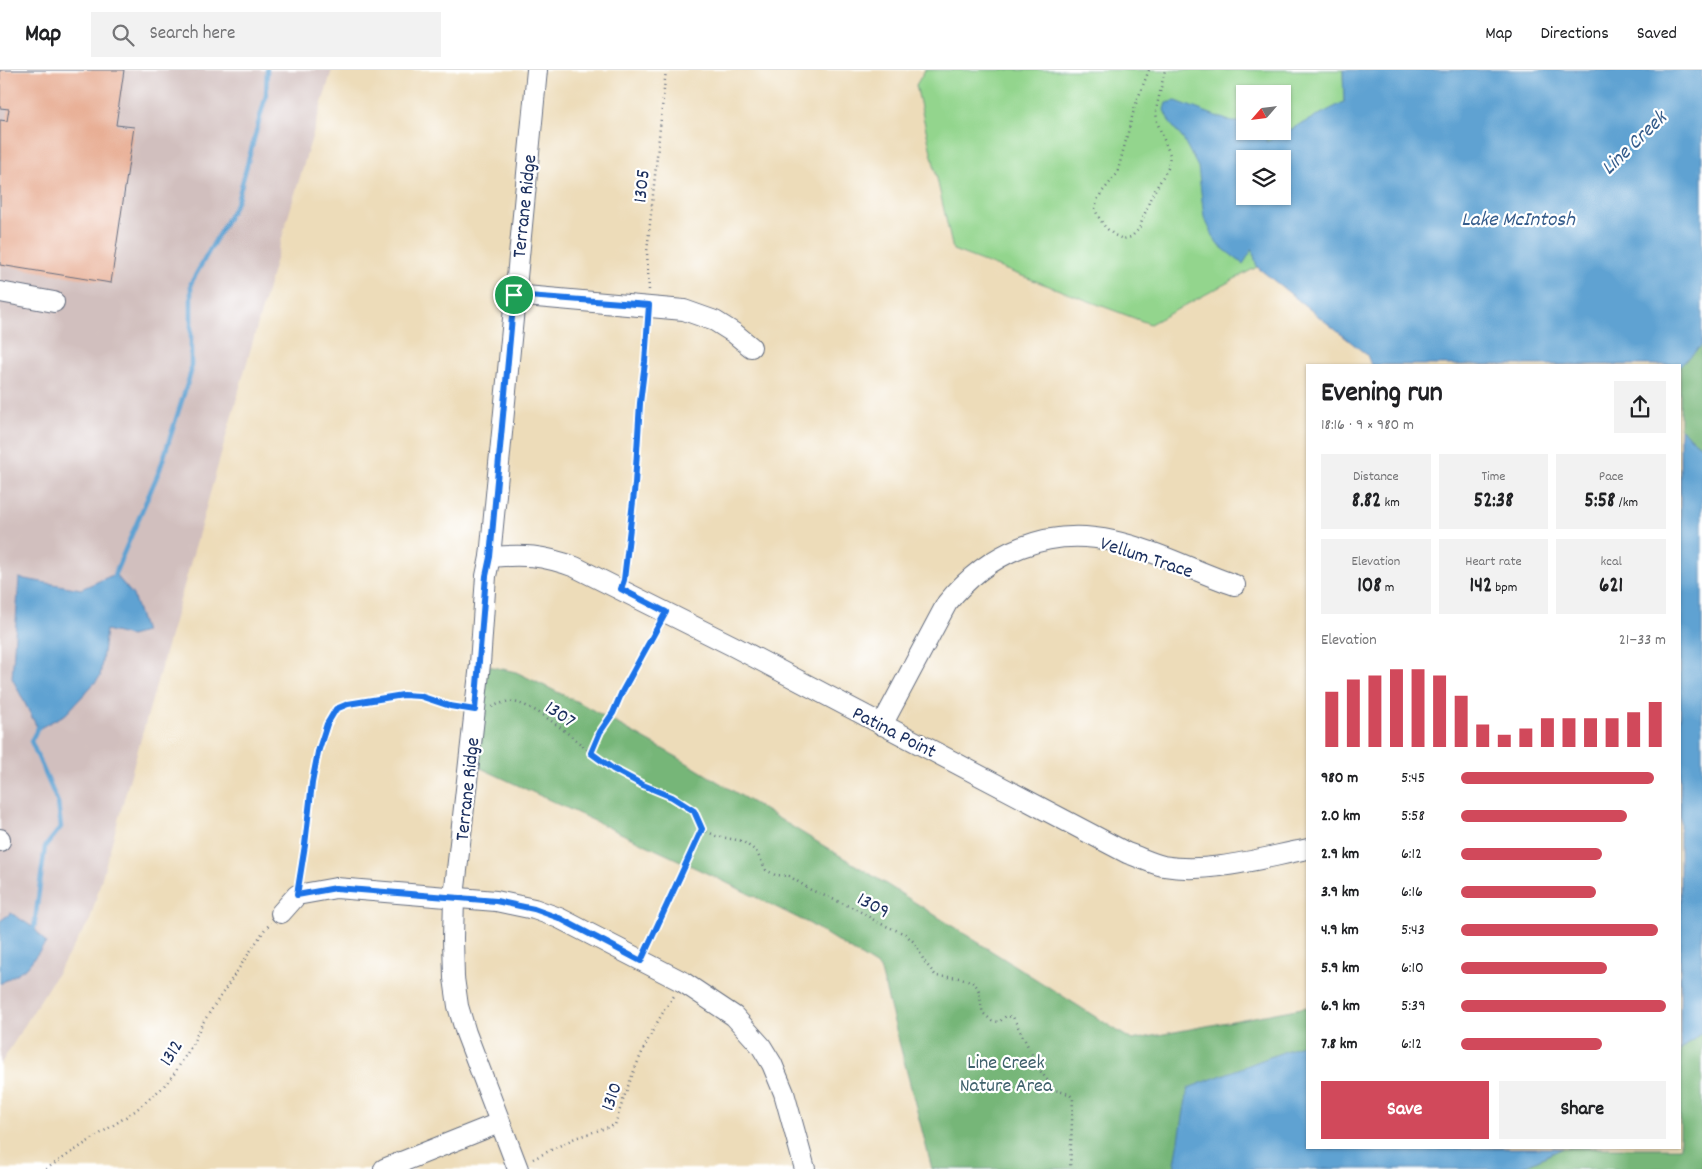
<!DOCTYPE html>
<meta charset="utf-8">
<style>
body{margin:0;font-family:Dekko,sans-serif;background:#f2f2f2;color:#202124;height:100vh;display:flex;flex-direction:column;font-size:19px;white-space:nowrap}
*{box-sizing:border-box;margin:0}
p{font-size:16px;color:#757577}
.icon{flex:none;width:28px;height:28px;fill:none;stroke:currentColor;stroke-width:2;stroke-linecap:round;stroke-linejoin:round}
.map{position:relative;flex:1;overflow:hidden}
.side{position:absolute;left:1306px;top:294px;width:375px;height:785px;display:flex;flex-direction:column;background:#fff;border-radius:0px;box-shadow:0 1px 4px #0004}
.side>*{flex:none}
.needle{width:32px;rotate:242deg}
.buttons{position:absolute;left:1236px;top:15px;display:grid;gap:10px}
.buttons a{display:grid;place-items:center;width:55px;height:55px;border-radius:0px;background:#fff;box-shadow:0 1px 4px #0004;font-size:25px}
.pin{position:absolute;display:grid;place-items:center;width:42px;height:42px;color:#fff;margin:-21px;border:2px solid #fff;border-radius:50%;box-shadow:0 1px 5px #0007}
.round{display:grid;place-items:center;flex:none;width:52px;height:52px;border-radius:0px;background:#f2f2f2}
.head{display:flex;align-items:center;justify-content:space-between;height:85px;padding:0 15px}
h1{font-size:28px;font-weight:700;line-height:38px}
.figures{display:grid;grid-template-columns:repeat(3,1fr);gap:8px;height:85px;padding:5px 15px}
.figures div{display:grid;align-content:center;border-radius:0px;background:#f2f2f2;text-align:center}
.figures b{font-size:21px;font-weight:700}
.figures small{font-size:14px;font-weight:400}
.figures p{font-size:14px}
.chart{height:140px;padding:10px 15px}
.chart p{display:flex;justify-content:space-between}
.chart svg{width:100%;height:90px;margin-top:5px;stroke:#d1495b;stroke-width:6}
.primary-button{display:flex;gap:10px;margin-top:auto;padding:10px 15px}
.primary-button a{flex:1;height:58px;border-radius:0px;background:#d1495b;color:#fff;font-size:20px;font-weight:700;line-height:58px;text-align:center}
.primary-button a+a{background:#f2f2f2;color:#202124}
ul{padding:0 15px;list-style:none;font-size:16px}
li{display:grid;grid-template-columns:80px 60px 1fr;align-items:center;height:38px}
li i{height:12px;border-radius:6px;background:#d1495b}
header{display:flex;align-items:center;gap:30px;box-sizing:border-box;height:70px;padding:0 25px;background:#fff;border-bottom:1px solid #e0e0e0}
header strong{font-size:24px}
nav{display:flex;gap:28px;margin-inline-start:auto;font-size:18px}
.search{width:350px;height:45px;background:#f2f2f2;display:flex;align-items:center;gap:12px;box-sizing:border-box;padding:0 18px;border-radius:0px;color:#757577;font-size:19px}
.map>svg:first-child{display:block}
.industrial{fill:#d1bfbe}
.green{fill:#93d58d;stroke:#578276;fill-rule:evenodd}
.forest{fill:#76b678;stroke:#48726b}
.water{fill:#5ea2d2;stroke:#3c6898;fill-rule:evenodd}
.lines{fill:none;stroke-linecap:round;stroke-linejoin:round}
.stream{stroke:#5ea2d2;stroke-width:4.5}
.building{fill:#e8af95}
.minor-casing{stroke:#646c7e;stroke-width:22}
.path{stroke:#646c7e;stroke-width:2.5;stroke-dasharray:1 4;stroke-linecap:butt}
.minor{stroke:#fff;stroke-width:20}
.route-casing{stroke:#fff;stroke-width:10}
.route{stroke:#1a73e8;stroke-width:6}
.labels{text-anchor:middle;stroke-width:4.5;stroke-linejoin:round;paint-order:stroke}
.street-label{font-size:20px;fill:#1b2f5e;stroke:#fff}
.park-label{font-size:20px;fill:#3f616c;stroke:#fff}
.water-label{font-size:21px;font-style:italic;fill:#365d8c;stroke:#fff}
</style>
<header>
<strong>Map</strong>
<div class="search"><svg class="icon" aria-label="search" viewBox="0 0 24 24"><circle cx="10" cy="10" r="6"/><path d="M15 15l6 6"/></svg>Search here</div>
<nav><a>Map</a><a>Directions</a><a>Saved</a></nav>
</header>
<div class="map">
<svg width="1702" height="1099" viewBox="0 0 1702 1099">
<rect width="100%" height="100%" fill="#fff"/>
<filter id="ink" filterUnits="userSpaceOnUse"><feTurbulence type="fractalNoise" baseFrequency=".02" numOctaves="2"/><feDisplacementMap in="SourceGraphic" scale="10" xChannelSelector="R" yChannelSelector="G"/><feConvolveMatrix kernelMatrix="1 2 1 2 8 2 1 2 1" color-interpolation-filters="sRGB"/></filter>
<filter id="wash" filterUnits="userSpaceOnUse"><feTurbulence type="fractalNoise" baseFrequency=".0096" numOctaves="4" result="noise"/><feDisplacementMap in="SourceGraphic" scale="20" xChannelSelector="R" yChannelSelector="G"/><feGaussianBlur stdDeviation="1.12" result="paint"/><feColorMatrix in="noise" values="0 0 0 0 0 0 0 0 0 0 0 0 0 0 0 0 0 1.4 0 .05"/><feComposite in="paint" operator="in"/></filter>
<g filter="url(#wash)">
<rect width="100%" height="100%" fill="#eddcb9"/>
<!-- industrial -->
<polygon class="industrial" points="0,0 332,0 285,157 90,850 0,995"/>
<!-- green -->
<path class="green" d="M 925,0 L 1343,0 L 1344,32 L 1282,89 L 1245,89 L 1245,126 L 1266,126 L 1257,197 L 1150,254 L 953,180 L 916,15 ZM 1245,24 L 1282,24 L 1282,61 L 1245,61 Z"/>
<!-- forest -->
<g class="forest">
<polygon points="1702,275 1702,377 1680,358 1680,296"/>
<polygon points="480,594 516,602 582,634 677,687 867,802 1132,970 1307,937 1307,1025 1217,1099 932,1099 880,898 810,854 717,808 470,693"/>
<polygon points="1702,962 1702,1099 1518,1099 1563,1078 1680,1078 1680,981"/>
</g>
<!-- water -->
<g class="water">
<path d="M 1343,0 L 1702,0 L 1702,275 L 1680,296 L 1680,295 L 1371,295 L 1367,285 L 1257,197 L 1252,178 L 1250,183 L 1243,194 L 1217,174 L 1204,147 L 1198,97 L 1183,69 L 1170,53 L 1164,40 L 1166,33 L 1176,31 L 1232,52 L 1245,52 L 1245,61 L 1267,61 L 1266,72 L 1344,32 ZM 1245,89 L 1282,89 L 1282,126 L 1245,126 Z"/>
<polygon points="1680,358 1702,377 1702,962 1680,981"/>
<polygon points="115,504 133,525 145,562 130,566 106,560 100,607 66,644 38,659 12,608 19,508 81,519"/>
<polygon points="11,843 34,858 46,873 27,897 0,914 0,851"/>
<polygon points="1307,973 1308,1078 1563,1078 1518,1099 1174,1099 1188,1018"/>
</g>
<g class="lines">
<!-- stream -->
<g class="stream">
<polyline points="113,508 160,399 191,302 191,213 237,132 266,25 267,0"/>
<polyline points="29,862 34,858 45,777 61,757 58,733 31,671 40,654"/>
</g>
</g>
<g id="blocks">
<!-- building -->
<polygon class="building" points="0,0 124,0 116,55 134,57 111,213 0,195 0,50 7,51 9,39 0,38"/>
</g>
</g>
<g filter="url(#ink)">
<use href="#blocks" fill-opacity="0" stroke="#646c7e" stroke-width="1"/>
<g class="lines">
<defs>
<g id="minor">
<polyline points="0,222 54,232"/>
<polyline points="514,225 684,240 715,251 734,263 751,277"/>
<path d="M 490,487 C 524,484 542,485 575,497 L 733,576 L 1127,783 C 1139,787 1151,793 1163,796 C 1211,804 1261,788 1308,779"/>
<path d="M 882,655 L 947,533 C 988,482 1048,456 1113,471 C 1155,480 1194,501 1235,515"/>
<polyline points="0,769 0,771"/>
<polyline points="281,843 297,825 336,818 496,831 534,839 559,848 683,912 734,946 761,976 772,994 784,1023 805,1099"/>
<polyline points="384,1099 499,1053"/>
<polyline points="518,1099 466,963 458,936 454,908 453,868 454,827 480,594 486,506 490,487 537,0"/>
</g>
</defs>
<!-- minor casing -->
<use href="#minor" class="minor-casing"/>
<!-- path -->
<g class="path">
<polyline points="1149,0 1135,36 1117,104 1102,122 1097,130 1095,139 1098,146 1105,157 1114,165 1123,169 1131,167 1139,159 1151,127 1168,98 1170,85 1157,52 1156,40 1165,0"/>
<polyline points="649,220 647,182 666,0"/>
<polyline points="624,504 635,414 640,333 647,253"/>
<path d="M 492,637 C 500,633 509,630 518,633 C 540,639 574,668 591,683 L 600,661 L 613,643 L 622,622 L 658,556"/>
<polyline points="591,683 613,699 643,715 672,727 694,741 702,759 648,877"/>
<path d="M 702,759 L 716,766 L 742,771 L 756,781 L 766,800 L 775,805 L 789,806 L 811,820 L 856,839 L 879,853 L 905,864 L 915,873 L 924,891 L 936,906 C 948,908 972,905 978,919 C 980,922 981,938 983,943 L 992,951 L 999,952 L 1006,946 L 1013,947 L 1041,1002 L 1055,1020 L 1069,1024 L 1073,1028 L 1070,1099"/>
<path d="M 300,808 C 306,776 312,655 337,638 C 348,632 363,632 374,630 C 389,627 405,623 420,626 C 433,628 446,635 460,637"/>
<path d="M 533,1089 L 575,1068 L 615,1055 C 628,1012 648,962 674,926"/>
<polyline points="46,1099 135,1041 163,1017 174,1004 191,977 202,954 265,859 271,853"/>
</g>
<!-- minor -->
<use href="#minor" class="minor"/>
</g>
</g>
<g class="lines" filter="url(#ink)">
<defs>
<polygon id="route" points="514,225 649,235 645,292 640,333 635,414 624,510 621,519 666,542 622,622 613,643 600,662 591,683 613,699 643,715 672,727 694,741 702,759 641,891 559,848 534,839 496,831 336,818 297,825 305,775 312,713 318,682 327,654 336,639 348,634 403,625 420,626 450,636 475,640 486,506 490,487"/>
</defs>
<!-- route casing -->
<use href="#route" class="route-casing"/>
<!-- route -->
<use href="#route" class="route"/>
</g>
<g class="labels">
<!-- street labels -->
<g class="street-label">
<text transform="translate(640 116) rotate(-84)" y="7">1305</text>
<text transform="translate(523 136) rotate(-84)" y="7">Terrane Ridge</text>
<text transform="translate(1147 486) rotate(18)" y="7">Vellum Trace</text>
<text transform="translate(561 643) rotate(34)" y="7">1307</text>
<text transform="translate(895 661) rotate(27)" y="7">Patina Point</text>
<text transform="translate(466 719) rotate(-84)" y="7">Terrane Ridge</text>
<text transform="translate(874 834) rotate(28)" y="7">1309</text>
<text transform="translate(170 982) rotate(-58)" y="7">1312</text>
<text transform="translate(610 1026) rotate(-71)" y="7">1310</text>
</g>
<!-- park labels -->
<g class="park-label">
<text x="1006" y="998">Line Creek<tspan x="1006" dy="23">Nature Area</tspan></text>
</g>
<!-- water labels -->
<g class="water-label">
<text transform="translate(1633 72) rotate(-44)" y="7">Line Creek</text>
<text x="1518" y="155">Lake McIntosh</text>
</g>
</g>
</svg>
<div class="buttons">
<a><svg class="needle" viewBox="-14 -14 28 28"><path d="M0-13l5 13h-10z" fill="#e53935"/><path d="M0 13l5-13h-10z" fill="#757577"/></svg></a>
<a><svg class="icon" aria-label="layers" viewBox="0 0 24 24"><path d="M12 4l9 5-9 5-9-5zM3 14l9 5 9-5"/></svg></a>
</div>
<div class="pin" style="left:514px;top:225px;background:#1e9e55"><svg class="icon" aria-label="arrive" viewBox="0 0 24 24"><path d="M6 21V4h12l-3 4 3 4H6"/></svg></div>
<section class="side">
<div class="head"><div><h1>Evening run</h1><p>18:16 · 9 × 980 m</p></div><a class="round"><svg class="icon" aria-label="share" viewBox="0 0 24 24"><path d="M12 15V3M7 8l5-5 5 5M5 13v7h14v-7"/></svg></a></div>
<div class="figures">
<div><p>Distance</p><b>8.82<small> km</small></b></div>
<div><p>Time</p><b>52:38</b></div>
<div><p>Pace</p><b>5:58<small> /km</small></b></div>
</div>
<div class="figures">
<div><p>Elevation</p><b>108<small> m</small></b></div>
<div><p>Heart rate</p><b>142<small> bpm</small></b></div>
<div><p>kcal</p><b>621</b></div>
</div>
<div class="chart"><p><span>Elevation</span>21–33 m</p>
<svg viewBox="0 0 160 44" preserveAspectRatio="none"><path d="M5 44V17M15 44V11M25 44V9M35 44V6M45 44V6M55 44V9M65 44V19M75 44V33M85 44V38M95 44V35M105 44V30M115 44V30M125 44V30M135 44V30M145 44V27M155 44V22"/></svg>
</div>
<ul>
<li><b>980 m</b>5:45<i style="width:94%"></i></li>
<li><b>2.0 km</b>5:58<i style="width:81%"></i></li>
<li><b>2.9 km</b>6:12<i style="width:69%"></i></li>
<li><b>3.9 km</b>6:16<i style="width:66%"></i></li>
<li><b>4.9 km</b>5:43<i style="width:96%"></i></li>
<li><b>5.9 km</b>6:10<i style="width:71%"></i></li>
<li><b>6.9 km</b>5:39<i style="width:100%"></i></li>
<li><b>7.8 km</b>6:12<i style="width:69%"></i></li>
</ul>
<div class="primary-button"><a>Save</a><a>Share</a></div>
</section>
</div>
